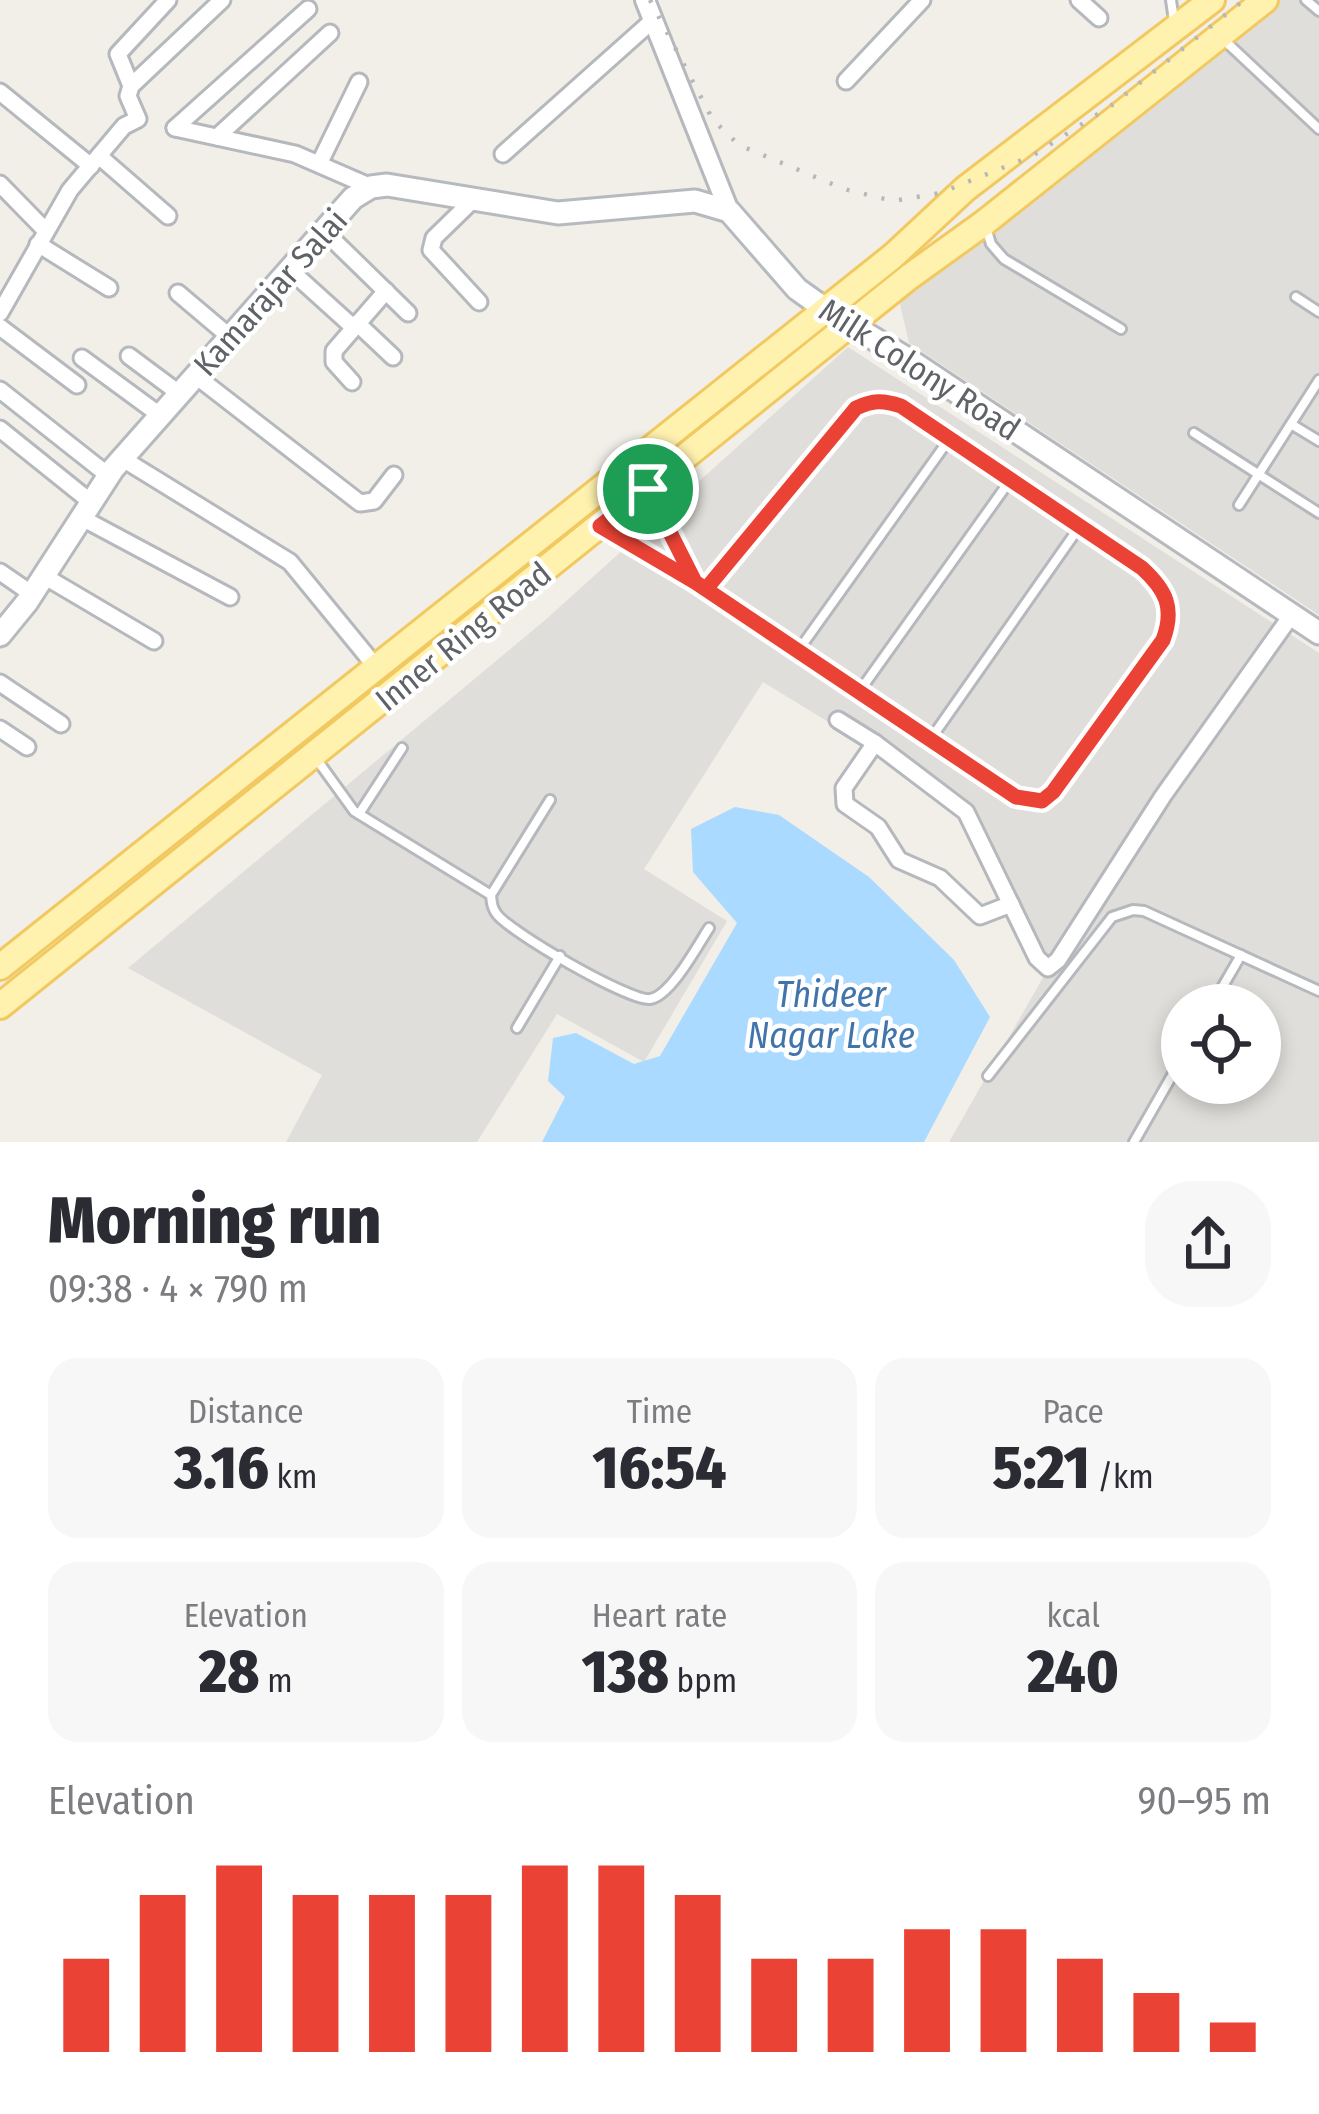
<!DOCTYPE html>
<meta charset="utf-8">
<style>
body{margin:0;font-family:"Fira Sans Condensed",sans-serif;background:#f7f7f7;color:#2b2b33;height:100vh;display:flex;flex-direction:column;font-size:45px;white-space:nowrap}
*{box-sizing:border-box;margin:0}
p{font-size:39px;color:#7c7c81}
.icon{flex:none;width:66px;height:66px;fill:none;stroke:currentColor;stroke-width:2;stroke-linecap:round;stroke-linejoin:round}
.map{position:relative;height:1142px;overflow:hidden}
.panel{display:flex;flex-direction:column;background:#fff;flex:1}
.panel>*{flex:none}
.tools{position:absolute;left:1161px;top:984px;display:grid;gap:24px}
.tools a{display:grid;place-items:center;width:120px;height:120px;border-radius:50%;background:#fff;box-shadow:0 6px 18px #0003;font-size:60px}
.pin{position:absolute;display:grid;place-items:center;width:102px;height:102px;color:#fff;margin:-51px;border:6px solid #fff;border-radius:50%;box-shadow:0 3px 12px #0007}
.round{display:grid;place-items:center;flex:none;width:126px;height:126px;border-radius:48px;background:#f7f7f7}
.summary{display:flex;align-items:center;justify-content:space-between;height:204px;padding:0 48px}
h1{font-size:66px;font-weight:800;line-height:90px}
.stats{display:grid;grid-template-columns:repeat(3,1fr);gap:18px;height:204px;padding:12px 48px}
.stats div{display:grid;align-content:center;border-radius:30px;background:#f7f7f7;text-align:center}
.stats b{font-size:60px;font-weight:800}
.stats small{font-size:33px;font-weight:400}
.stats p{font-size:33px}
.chart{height:336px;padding:24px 48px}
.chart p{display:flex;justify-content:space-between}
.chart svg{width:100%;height:216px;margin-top:12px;stroke:#ea4335;stroke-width:6}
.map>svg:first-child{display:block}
.industrial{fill:#e0deda;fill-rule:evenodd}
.water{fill:#aadaff}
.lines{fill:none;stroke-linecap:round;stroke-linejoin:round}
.service-casing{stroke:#b5b8bc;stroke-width:14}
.minor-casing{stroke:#b5b8bc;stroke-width:21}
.tertiary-casing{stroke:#b5b8bc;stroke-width:24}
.secondary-casing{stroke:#b6babf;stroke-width:27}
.primary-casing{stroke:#f2c960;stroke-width:30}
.service{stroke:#fff;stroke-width:8}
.minor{stroke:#fff;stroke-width:15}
.tertiary{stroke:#fff;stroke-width:18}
.secondary{stroke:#fff;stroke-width:21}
.primary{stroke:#fff2af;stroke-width:24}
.rail{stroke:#b6b7b8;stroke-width:4.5;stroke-dasharray:3 15;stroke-linecap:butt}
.route-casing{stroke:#fff;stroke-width:24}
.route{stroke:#ea4335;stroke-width:15}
.labels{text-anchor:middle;stroke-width:9;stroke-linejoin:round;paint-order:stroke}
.street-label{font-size:33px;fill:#5f6368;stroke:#fff}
.water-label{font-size:36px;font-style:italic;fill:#4174aa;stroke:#fff}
</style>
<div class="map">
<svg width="1319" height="1142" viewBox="0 0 1319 1142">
<rect width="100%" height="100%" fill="#f1efe8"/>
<!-- industrial -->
<g class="industrial">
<polygon points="1280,0 1319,0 1319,615 909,343 899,300"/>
<path d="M 848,347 L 1319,653 L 1319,1142 L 949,1142 L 1045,974 L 946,794 L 763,682 L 644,869 L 727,921 L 644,1062 L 557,1014 L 477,1142 L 286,1142 L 322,1075 L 128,968 L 544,621 ZM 1182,1005 L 1260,1005 L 1260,1083 L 1182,1083 Z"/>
</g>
<!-- water -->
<polygon class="water" points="735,807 779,815 869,877 954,960 990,1017 924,1142 542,1142 565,1097 548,1081 553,1038 576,1033 634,1064 660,1056 737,923 693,872 691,829"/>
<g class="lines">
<defs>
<g id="service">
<polyline points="1171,0 1174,21"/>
<polyline points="1306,0 1319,11"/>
<polyline points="1224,40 1319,129"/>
<polyline points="986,228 991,244 1004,259 1121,329"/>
<polyline points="1296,297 1319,312"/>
<polyline points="1291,424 1319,441"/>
<polyline points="1194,433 1319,513"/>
<polyline points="650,492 694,581"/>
<polyline points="1239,505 1319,380"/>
<path d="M 603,527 L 695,582 L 1016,797 L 1042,801 L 1053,792 L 1163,640 C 1175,608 1166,590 1142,568 L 901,406 C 883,400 873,400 857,408 L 706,589"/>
<polyline points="798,651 950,438"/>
<polyline points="859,692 1011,479"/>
<polyline points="930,740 1080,526"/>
<polyline points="315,757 354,811 491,895 550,800"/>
<polyline points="359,814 402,748"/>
<path d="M 491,895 C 492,902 491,906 496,913 C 506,930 630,1002 650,999 C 670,997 698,945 709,928"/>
<polyline points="1212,1005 1241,955"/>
<polyline points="517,1028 560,956"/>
<polyline points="988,1076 1112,917 1133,910 1144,911 1319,991"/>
<polyline points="1134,1142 1182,1058"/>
</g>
<g id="minor">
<polyline points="1079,0 1099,18"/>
<polyline points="846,81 922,0"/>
<polyline points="131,86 118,54 168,0"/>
<polyline points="0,92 91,166"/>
<polyline points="175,128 295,154 371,187"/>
<polyline points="175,128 308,9"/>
<polyline points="217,137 330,33"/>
<polyline points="503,154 652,21"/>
<polyline points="99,156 168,216"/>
<polyline points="320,162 359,82"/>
<polyline points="0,184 45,230"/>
<polyline points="474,199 434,238 431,250 479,302"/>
<polyline points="324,231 408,313"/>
<polyline points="38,244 109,288"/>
<polyline points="290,270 353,327"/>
<polyline points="178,293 230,337"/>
<polyline points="0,313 70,190 124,126 138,119 128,96 131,86 222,0"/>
<polyline points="357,323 393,357"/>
<polyline points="0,327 77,385"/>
<polyline points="129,356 180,394"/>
<polyline points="82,358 161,416"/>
<polyline points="196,376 360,503 374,501 394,475"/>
<polyline points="352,382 334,362 334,351 386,291"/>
<polyline points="0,390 109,476"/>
<polyline points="0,429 92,503"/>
<polyline points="123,459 290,562 376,667"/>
<polyline points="82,518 230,597"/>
<polyline points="0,572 32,594"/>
<polyline points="44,576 154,641"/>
<polyline points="0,683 61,724"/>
<polyline points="838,720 875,743 966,812 1037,958 1048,968 1058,960 1163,796 1293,613"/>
<polyline points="0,729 27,747"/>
<polyline points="875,743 844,788 845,804 878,827 899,860 940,878 980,916 1011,904"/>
</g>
<polyline id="tertiary" points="645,0 729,211"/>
<polyline id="secondary" points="0,635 27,602 113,469 353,198 371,187 387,185 558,213 695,201 729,211 797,289 825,309 909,360 1319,633"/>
<g id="primary">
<polyline points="0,967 893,256 965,189 1212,0"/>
<polyline points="0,1006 909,277 984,223 1265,0"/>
</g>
</defs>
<!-- service casing -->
<use href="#service" class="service-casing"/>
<!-- minor casing -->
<use href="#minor" class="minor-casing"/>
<!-- tertiary casing -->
<use href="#tertiary" class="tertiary-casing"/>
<!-- secondary casing -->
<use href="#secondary" class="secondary-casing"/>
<!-- primary casing -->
<use href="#primary" class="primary-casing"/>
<!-- service -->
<use href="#service" class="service"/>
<!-- minor -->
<use href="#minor" class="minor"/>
<!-- tertiary -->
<use href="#tertiary" class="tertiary"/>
<!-- secondary -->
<use href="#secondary" class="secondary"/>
<!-- primary -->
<use href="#primary" class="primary"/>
<!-- rail -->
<polyline class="rail" points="650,0 713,120 739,145 844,189 893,201 940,193 1032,156 1112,105 1244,0"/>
</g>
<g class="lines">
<defs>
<path id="route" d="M 648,489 L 695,582 L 1016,797 L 1042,801 L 1053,792 L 1163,640 C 1175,608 1166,590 1142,568 L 901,406 C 883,400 873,400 856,408 L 706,589 L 695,582 L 600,526 L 648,489"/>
</defs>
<!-- route casing -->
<use href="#route" class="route-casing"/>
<!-- route -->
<use href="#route" class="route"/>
</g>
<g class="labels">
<!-- street labels -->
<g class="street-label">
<text transform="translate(270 292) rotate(-48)" y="12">Kamarajar Salai</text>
<text transform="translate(920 369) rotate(33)" y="12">Milk Colony Road</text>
<text transform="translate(463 636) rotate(-39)" y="12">Inner Ring Road</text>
</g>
<!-- water labels -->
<g class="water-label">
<text x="831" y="1007">Thideer<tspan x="831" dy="41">Nagar Lake</tspan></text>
</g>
</g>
</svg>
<div class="tools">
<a><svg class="icon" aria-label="locate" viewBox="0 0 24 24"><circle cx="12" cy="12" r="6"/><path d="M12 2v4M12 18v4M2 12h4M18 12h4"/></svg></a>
</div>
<div class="pin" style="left:648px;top:489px;background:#1e9e55"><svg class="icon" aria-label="arrive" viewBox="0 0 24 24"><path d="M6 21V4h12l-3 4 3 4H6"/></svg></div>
</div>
<section class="panel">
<div class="summary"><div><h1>Morning run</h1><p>09:38 · 4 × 790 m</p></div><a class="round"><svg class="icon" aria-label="share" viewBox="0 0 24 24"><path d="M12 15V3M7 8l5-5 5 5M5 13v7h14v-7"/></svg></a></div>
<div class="stats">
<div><p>Distance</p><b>3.16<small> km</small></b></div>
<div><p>Time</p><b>16:54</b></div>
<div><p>Pace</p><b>5:21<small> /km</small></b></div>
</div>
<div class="stats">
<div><p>Elevation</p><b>28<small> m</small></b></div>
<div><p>Heart rate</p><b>138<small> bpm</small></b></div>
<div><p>kcal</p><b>240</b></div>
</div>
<div class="chart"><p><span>Elevation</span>90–95 m</p>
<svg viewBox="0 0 160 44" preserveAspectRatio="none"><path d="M5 44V25M15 44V12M25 44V6M35 44V12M45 44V12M55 44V12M65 44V6M75 44V6M85 44V12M95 44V25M105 44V25M115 44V19M125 44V19M135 44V25M145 44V32M155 44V38"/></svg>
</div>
</section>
